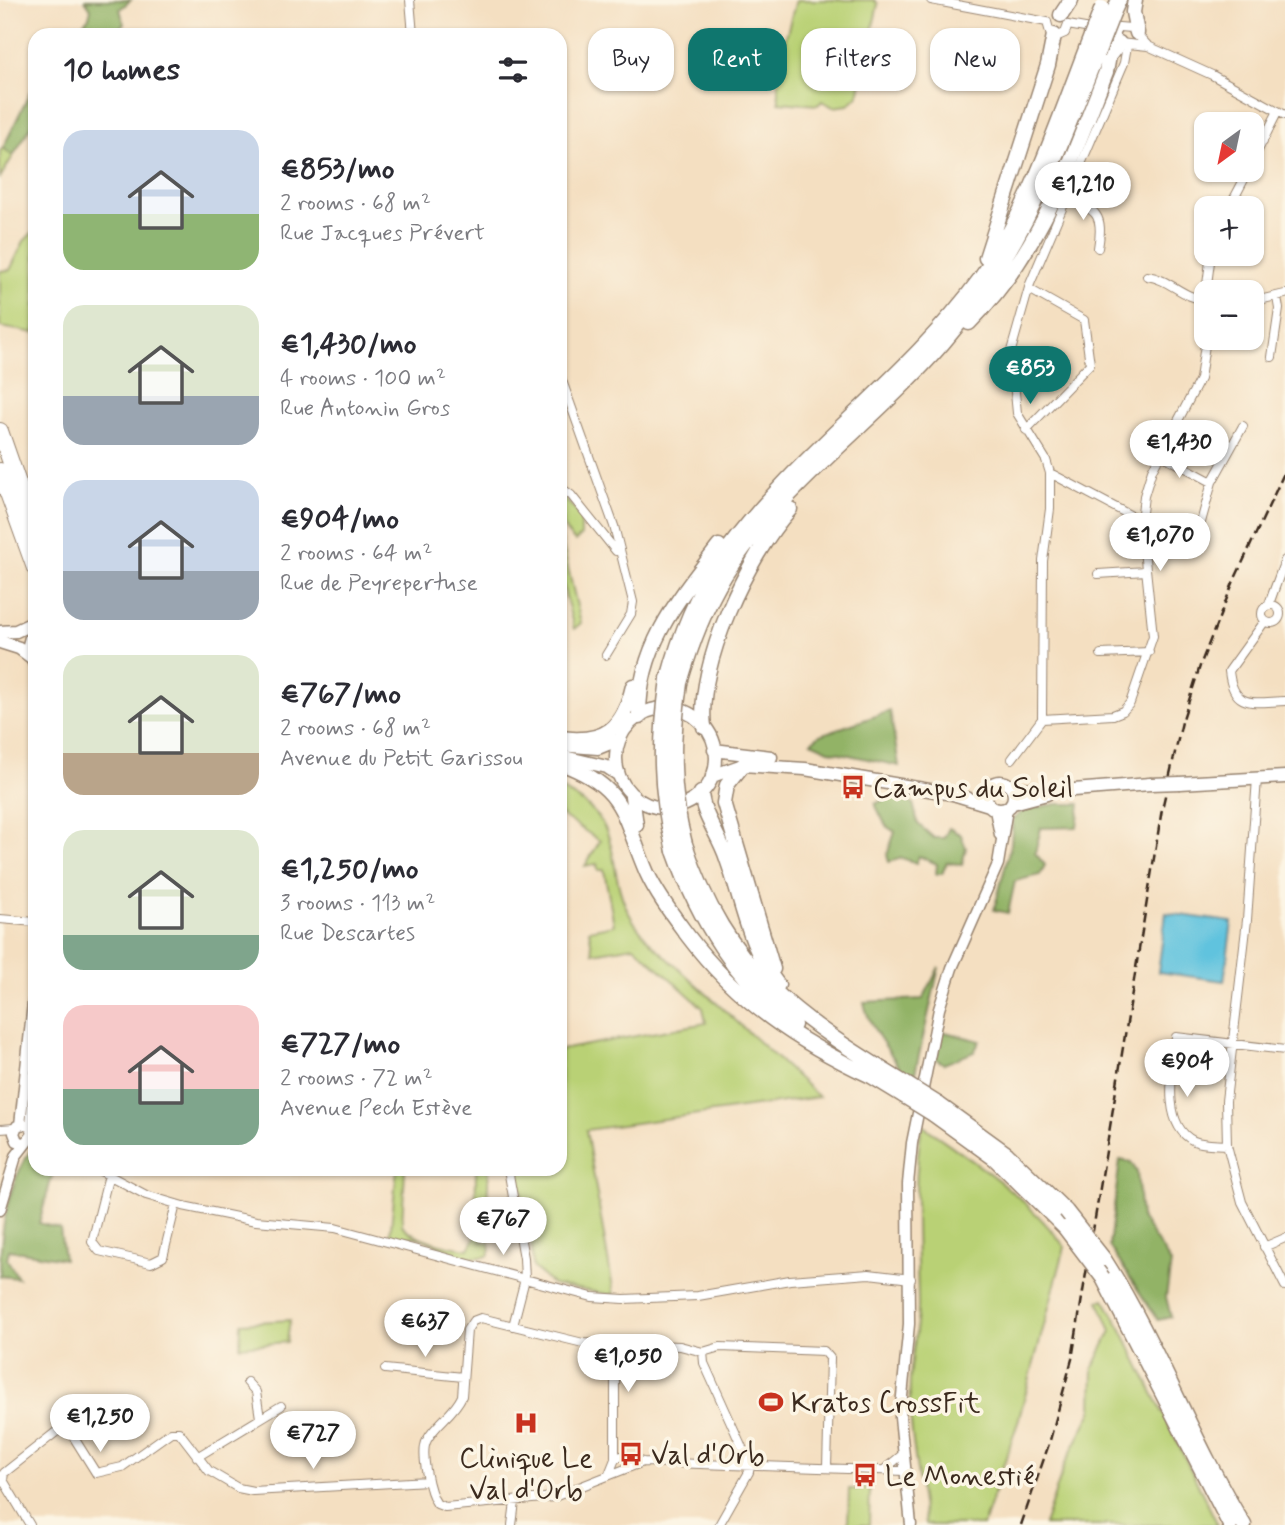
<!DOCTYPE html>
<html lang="en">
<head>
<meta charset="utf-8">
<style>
  :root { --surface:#fff; --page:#f2f2f3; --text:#2b2b33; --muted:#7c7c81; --accent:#0f766e }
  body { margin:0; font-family:Mynerve,sans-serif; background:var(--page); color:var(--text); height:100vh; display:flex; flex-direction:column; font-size:26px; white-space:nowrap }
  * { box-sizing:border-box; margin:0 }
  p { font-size:23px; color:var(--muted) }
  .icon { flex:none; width:38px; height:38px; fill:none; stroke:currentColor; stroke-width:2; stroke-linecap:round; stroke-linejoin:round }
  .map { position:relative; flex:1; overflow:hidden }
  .sheet { position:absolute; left:28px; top:28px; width:539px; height:1148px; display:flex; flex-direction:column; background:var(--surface); border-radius:21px; box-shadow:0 2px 5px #0004 }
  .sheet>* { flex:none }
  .top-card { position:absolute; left:588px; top:28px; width:592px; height:63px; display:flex; gap:14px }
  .needle { width:46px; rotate:213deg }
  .buttons { position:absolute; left:1194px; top:112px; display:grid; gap:14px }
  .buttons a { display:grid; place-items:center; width:70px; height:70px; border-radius:14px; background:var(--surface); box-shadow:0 2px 5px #0004; font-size:35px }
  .price { position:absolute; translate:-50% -60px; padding:0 16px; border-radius:24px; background:#fff; color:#222; font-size:23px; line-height:46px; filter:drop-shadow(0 2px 4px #0008) }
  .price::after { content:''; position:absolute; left:50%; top:42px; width:21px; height:16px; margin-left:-10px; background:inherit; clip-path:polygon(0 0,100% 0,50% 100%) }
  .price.selected { background:var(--accent); color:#fff }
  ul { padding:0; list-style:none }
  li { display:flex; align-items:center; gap:21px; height:175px; padding:0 35px }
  li span { display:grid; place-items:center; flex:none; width:196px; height:140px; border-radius:21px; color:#555 }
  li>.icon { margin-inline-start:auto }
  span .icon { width:84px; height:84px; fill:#fffc; stroke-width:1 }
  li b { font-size:30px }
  h2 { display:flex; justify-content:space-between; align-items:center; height:84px; padding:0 35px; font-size:30px }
  .chip { padding:0 24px; border-radius:21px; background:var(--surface); box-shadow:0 2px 5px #0004; font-size:24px; line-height:63px }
  .chip.selected { background:var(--accent); color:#fff }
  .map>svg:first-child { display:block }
  .green { fill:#b9d175; stroke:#7a7e4a; stroke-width:2 }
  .forest { fill:#92b366; stroke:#666e42; stroke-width:2 }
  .water { fill:#60c3de; stroke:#4e767e; stroke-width:2 }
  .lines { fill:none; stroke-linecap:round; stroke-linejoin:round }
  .minor-casing { stroke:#988470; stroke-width:10 }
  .tertiary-casing { stroke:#988470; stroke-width:13 }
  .secondary-casing { stroke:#988470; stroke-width:15 }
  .primary-casing { stroke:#988470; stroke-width:15 }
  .trunk-casing { stroke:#988470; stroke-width:17 }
  .motorway-casing { stroke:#988470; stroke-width:18 }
  .minor { stroke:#fff; stroke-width:8 }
  .tertiary { stroke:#fff; stroke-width:10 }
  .secondary { stroke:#fff; stroke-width:12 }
  .primary { stroke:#fff; stroke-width:12 }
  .trunk { stroke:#fff; stroke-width:14 }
  .motorway { stroke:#fff; stroke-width:16 }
  .rail { stroke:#3b2a1e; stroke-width:2.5; stroke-dasharray:10 5; stroke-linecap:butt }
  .primary-bridge-casing { stroke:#988470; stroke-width:15; stroke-linecap:butt }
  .trunk-bridge-casing { stroke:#988470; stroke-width:17; stroke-linecap:butt }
  .primary-bridge { stroke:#fff; stroke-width:12 }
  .trunk-bridge { stroke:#fff; stroke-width:14 }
  .labels { text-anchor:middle; stroke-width:7; stroke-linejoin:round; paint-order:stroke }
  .poi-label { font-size:28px; fill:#3b2a1e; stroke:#fcf5e5; text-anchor:start }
</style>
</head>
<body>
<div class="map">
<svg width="1285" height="1525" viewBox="0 0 1285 1525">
  <rect width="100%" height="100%" fill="#fcf5e5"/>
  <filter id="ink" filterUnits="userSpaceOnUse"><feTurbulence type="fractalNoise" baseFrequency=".0143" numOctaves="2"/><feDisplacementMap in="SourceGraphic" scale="14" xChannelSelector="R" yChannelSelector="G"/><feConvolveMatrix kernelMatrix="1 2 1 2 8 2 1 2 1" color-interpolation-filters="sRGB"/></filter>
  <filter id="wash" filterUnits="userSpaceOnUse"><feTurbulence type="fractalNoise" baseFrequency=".00686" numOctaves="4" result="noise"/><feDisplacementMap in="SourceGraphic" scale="28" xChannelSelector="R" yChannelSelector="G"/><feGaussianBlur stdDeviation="1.57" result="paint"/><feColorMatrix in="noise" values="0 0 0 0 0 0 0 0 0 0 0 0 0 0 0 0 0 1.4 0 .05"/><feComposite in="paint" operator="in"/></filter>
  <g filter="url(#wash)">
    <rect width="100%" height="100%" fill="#f4dfc1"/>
    <path class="green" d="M796 0H874L878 4 858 96 848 105 833 107 822 101 818 105 779 102 778 66Z
      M3 148 13 156 0 178V151Z
      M35 230V333L0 327V271L10 270 24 241Z
      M560 494 581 516V536L575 541C559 528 560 513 560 494Z
      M560 534 581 623 574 629 560 574Z
      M560 789C631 822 601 863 631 917 636 926 644 935 651 943L819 1097 586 1130 614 1295 553 1285 533 1267 531 1240 517 1169H560V1050L706 1023 703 1008 634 946 593 953 589 930 614 925 604 870H598L597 864 585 866 600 841 560 814Z
      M922 1125C974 1162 1026 1195 1065 1247L1018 1422 983 1525H925C919 1478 908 1429 910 1381 911 1354 919 1328 918 1301 917 1242 912 1184 922 1125Z
      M397 1169H405L402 1225C415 1240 450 1247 469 1249L475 1238 476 1169H489L485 1237 481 1242H489L491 1250 488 1256C465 1262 445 1248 423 1239 412 1235 401 1238 390 1236Z
      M1104 1299 1121 1328 1218 1525H1044L1065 1464 1092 1411 1093 1368 1111 1331 1099 1301Z
      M290 1320 287 1342 240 1346 241 1323Z
      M849 1489H870L869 1525H848Z"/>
    <path class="forest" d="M85 0H131L120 9 124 24 108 35H73L89 17 91 9Z
      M35 82V120L13 156 3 148Z
      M890 711 899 766 831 751 811 742 820 735Z
      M889 797 913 803 918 824 934 838H944L949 828 961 835 966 848 962 865 947 862 942 874H936L937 864 919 856 916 863 902 858 889 862 887 855 895 832 886 826 875 804Z
      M1057 804H1080L1077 827 1041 828 1035 853 1045 865 1040 875 1015 881 1008 913 994 910 1011 844 1013 819 1026 809Z
      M939 967 915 1073 902 1072C889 1048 869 1029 864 1002L923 999Z
      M941 1031 980 1041 974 1052 944 1064 935 1058Z
      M30 1151 35 1152V1169H54L39 1223 60 1229 64 1259 9 1250 7 1259 18 1278 0 1276C0 1234 7 1187 30 1151Z
      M1120 1160 1131 1162 1137 1172 1141 1218 1171 1263 1166 1297 1171 1317 1158 1320 1109 1246Z"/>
    <path class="water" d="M1166 913 1232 922 1224 981 1158 972Z"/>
  </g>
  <g filter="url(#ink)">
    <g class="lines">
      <g class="minor-casing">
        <path id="minor" d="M410 0 413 35
          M931 0 1047 22
          M1047 22 1050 33 1058 36 1065 33 1068 25
          M1068 25 1096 30
          M1114 34 1119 43 1148 46 1212 75 1285 115
          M1114 34 1119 27 1131 28 1148 46
          M1251 136 1263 142
          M1251 164 1278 111
          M1066 198C1097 210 1104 214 1098 248
          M1229 208 1249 170
          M1147 276C1170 279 1182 298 1206 300
          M1206 292 1211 254
          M1251 302 1285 294
          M1272 357 1279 309 1277 297
          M560 375 614 526 633 602 631 614 606 655
          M1026 430 1090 364 1084 320 1029 289
          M1160 454 1212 482
          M1050 473 1141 521
          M560 487 571 495 616 551
          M1187 545 1200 526 1212 482 1243 426
          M1098 574 1146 571
          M1269 604 1285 560
          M1262 614a9 9 0 1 1 18 0a9 9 0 1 1-18 0Z
          M1265 621 1229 671C1233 710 1254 702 1285 701
          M1101 654 1149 652
          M1042 719 1113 715 1123 711 1130 703 1153 636 1141 521 1144 496 1152 470 1200 379 1206 338
          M1012 759 1042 719 1043 561 1050 509V473L1046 460 1017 413 1011 351 1030 284 1124 63 1127 46
          M1257 778 1247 920 1226 1101 1227 1145 1242 1202 1285 1286
          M0 919 35 922
          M0 1129 15 1128
          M1227 1145C1216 1144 1204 1145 1194 1141 1160 1125 1173 1066 1176 1037L1285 1050
          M97 1169 146 1195 183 1206 256 1221 335 1228 592 1297 624 1299 698 1296 790 1280 869 1274 911 1279
          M508 1169 524 1258 525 1279 513 1326
          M109 1175 92 1242 99 1251 151 1263 163 1257 176 1204
          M1264 1247 1285 1238
          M703 1352 720 1347 824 1351 830 1358 827 1467
          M385 1369 463 1377
          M247 1382 256 1392 260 1418
          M197 1457 281 1406
          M615 1459V1344
          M643 1462 554 1497 445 1507 437 1504C429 1493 420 1452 427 1440 436 1423 454 1414 462 1396L467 1330 473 1321 481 1318 583 1343 680 1346 703 1352 704 1363 750 1465 749 1472 719 1525
          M886 1468 903 1454
          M609 1474 615 1459 621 1456 643 1462 905 1471
          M30 1525 3 1480 4 1473 56 1432 64 1430 71 1433 96 1473 122 1467 171 1432H179L209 1471 238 1488 253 1491 428 1481
          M512 1525 515 1502"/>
      </g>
      <g class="tertiary-casing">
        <path id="tertiary" d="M995 810 1000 835
          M20 1125 35 984
          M31 1127 35 1076
          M0 1210 16 1156 33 1134 31 1127 23 1124 17 1126 14 1133 17 1141 24 1143
          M911 1525 900 1417 909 1324 908 1184 912 1143 939 1009 952 968 998 864 1007 809"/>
      </g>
      <g class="secondary-casing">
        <path id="secondary" d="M0 632 16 631 35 622
          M0 642 19 648 31 657"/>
      </g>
      <g class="primary-casing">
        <path id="primary" d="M35 623 29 645 35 665
          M616 758a50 50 0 1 1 100 0a50 50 0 1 1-100 0Z
          M560 745 598 748 620 739
          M714 750 771 757
          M560 756 607 767 619 775
          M712 776 743 765 805 769 953 794 989 805
          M986 796a14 14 0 1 1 28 0a14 14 0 1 1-28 0Z
          M1180 783 1285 777
          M1012 788 1061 791 1150 784
          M1013 803 1047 794"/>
      </g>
      <g class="trunk-casing">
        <path id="trunk" d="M1135 0 1133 12 1137 33
          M1113 13 1119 0
          M1061 15 1071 0
          M986 258 1048 65 1054 35
          M969 323C1041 251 1069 165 1106 72L1109 56 1119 43
          M668 679C679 638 694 598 718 563 791 457 904 383 980 279 1029 211 1056 127 1086 49
          M680 683C691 645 704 609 725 575 782 485 874 423 943 343 1022 252 1053 163 1097 54
          M639 717C638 647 678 599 719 546
          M704 727C696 665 748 555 790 509
          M560 738C605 744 623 729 633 686
          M560 763C627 787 622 816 647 873 657 895 674 917 688 936 737 1001 798 1042 871 1076
          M743 765 727 785 724 803 773 969
          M701 793C703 817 720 836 727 859 743 903 748 947 778 985
          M632 796 636 825
          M685 844C726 971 798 1018 906 1084
          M674 851C699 921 735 979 794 1025
          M863 1071 904 1096
          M938 1104 1007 1154 1066 1211
          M933 1114 994 1158 1065 1228
          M1104 1259C1158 1343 1191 1440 1244 1525
          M1103 1278 1230 1525"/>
      </g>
      <g class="motorway-casing">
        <path id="motorway" d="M0 431 35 532
          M0 471 35 568"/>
      </g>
      <use href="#minor" class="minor"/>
      <use href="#tertiary" class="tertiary"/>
      <use href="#secondary" class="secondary"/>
      <use href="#primary" class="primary"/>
      <use href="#trunk" class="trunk"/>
      <use href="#motorway" class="motorway"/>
      <path class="rail" d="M1021 1525 1049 1444 1072 1359 1162 809 1182 722 1201 663 1233 583 1285 471"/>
      <g class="primary-bridge-casing">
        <path id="primary-bridge" d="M1150 784 1180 783"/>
      </g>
      <g class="trunk-bridge-casing">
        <path id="trunk-bridge" d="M1086 49 1102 8
          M1097 54 1113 13
          M668 679C659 742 659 789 674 851
          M680 683C672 738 670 790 685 844
          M906 1084 938 1104
          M904 1096 933 1114
          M1066 1211 1104 1259
          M1065 1228 1103 1278"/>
      </g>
      <use href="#primary-bridge" class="primary-bridge"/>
      <use href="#trunk-bridge" class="trunk-bridge"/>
    </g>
  </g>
  <defs>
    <g id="bus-bare" transform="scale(1.89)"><path d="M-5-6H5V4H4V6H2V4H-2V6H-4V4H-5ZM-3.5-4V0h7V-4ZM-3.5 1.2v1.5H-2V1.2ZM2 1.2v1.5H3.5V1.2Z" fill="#c8321e" stroke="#fcf5e5" stroke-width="2.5" paint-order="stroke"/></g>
    <g id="stadium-bare" transform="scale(1.89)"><path d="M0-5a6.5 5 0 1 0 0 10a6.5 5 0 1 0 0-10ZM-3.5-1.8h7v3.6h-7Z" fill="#c8321e" stroke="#fcf5e5" stroke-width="2.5" paint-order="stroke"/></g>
    <g id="hospital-bare" transform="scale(1.89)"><path d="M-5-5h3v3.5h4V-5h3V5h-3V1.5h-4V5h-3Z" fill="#c8321e" stroke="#fcf5e5" stroke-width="2.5" paint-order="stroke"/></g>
  </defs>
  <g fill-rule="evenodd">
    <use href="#bus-bare" x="853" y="787"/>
    <use href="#stadium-bare" x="771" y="1402"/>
    <use href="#hospital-bare" x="526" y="1423"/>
    <use href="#bus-bare" x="631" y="1454"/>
    <use href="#bus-bare" x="865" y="1475"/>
  </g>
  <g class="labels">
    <g class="poi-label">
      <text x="873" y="797">Campus du Soleil</text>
      <text x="791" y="1412">Kratos CrossFit</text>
      <text x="651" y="1464">Val d'Orb</text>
      <text x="526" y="1467" text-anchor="middle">Clinique Le<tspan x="526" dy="32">Val d'Orb</tspan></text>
      <text x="885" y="1485">Le Monestié</text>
    </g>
  </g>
</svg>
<div class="buttons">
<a><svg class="needle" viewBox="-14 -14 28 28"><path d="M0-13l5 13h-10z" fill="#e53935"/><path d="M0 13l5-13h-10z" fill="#7c7c81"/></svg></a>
<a>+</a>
<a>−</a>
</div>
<b class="price" style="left:1083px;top:222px">€1,210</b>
<b class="price selected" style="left:1030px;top:406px">€853</b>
<b class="price" style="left:1179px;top:480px">€1,430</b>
<b class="price" style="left:1160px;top:573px">€1,070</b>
<b class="price" style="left:1187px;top:1099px">€904</b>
<b class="price" style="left:503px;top:1257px">€767</b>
<b class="price" style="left:425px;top:1359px">€637</b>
<b class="price" style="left:628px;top:1394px">€1,050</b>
<b class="price" style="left:100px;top:1454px">€1,250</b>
<b class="price" style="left:313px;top:1471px">€727</b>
<div class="top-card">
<a class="chip">Buy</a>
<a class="chip selected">Rent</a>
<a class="chip">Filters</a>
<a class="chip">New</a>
</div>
<section class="sheet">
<h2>10 homes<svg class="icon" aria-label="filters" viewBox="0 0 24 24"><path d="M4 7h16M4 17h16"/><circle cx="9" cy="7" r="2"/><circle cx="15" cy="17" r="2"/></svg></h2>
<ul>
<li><span style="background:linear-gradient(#c9d6e8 60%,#8fb573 0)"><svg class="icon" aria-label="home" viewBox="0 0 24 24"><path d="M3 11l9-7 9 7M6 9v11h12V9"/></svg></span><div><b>€853/mo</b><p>2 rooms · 68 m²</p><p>Rue Jacques Prévert</p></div></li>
<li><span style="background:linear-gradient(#dfe7d0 65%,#9aa5b1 0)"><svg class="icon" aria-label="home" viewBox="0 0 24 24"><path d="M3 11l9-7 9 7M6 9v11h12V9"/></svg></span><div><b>€1,430/mo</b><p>4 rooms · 100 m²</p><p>Rue Antonin Gros</p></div></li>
<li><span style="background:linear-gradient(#c9d6e8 65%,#9aa5b1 0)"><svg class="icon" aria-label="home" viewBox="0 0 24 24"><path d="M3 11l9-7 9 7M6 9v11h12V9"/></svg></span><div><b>€904/mo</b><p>2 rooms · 64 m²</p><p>Rue de Peyrepertuse</p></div></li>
<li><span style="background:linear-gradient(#dfe7d0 70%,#b9a48a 0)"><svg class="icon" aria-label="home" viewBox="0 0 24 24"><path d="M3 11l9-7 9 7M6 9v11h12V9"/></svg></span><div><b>€767/mo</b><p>2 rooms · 68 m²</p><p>Avenue du Petit Garissou</p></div></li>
<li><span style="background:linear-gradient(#dfe7d0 75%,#7fa58c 0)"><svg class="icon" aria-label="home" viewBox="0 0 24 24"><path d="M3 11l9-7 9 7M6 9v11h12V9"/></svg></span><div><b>€1,250/mo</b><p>3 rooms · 113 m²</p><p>Rue Descartes</p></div></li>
<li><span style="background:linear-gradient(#f6c9c9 60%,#7fa58c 0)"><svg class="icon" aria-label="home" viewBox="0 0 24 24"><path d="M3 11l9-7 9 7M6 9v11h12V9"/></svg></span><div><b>€727/mo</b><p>2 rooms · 72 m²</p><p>Avenue Pech Estève</p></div></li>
</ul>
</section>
</div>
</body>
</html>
